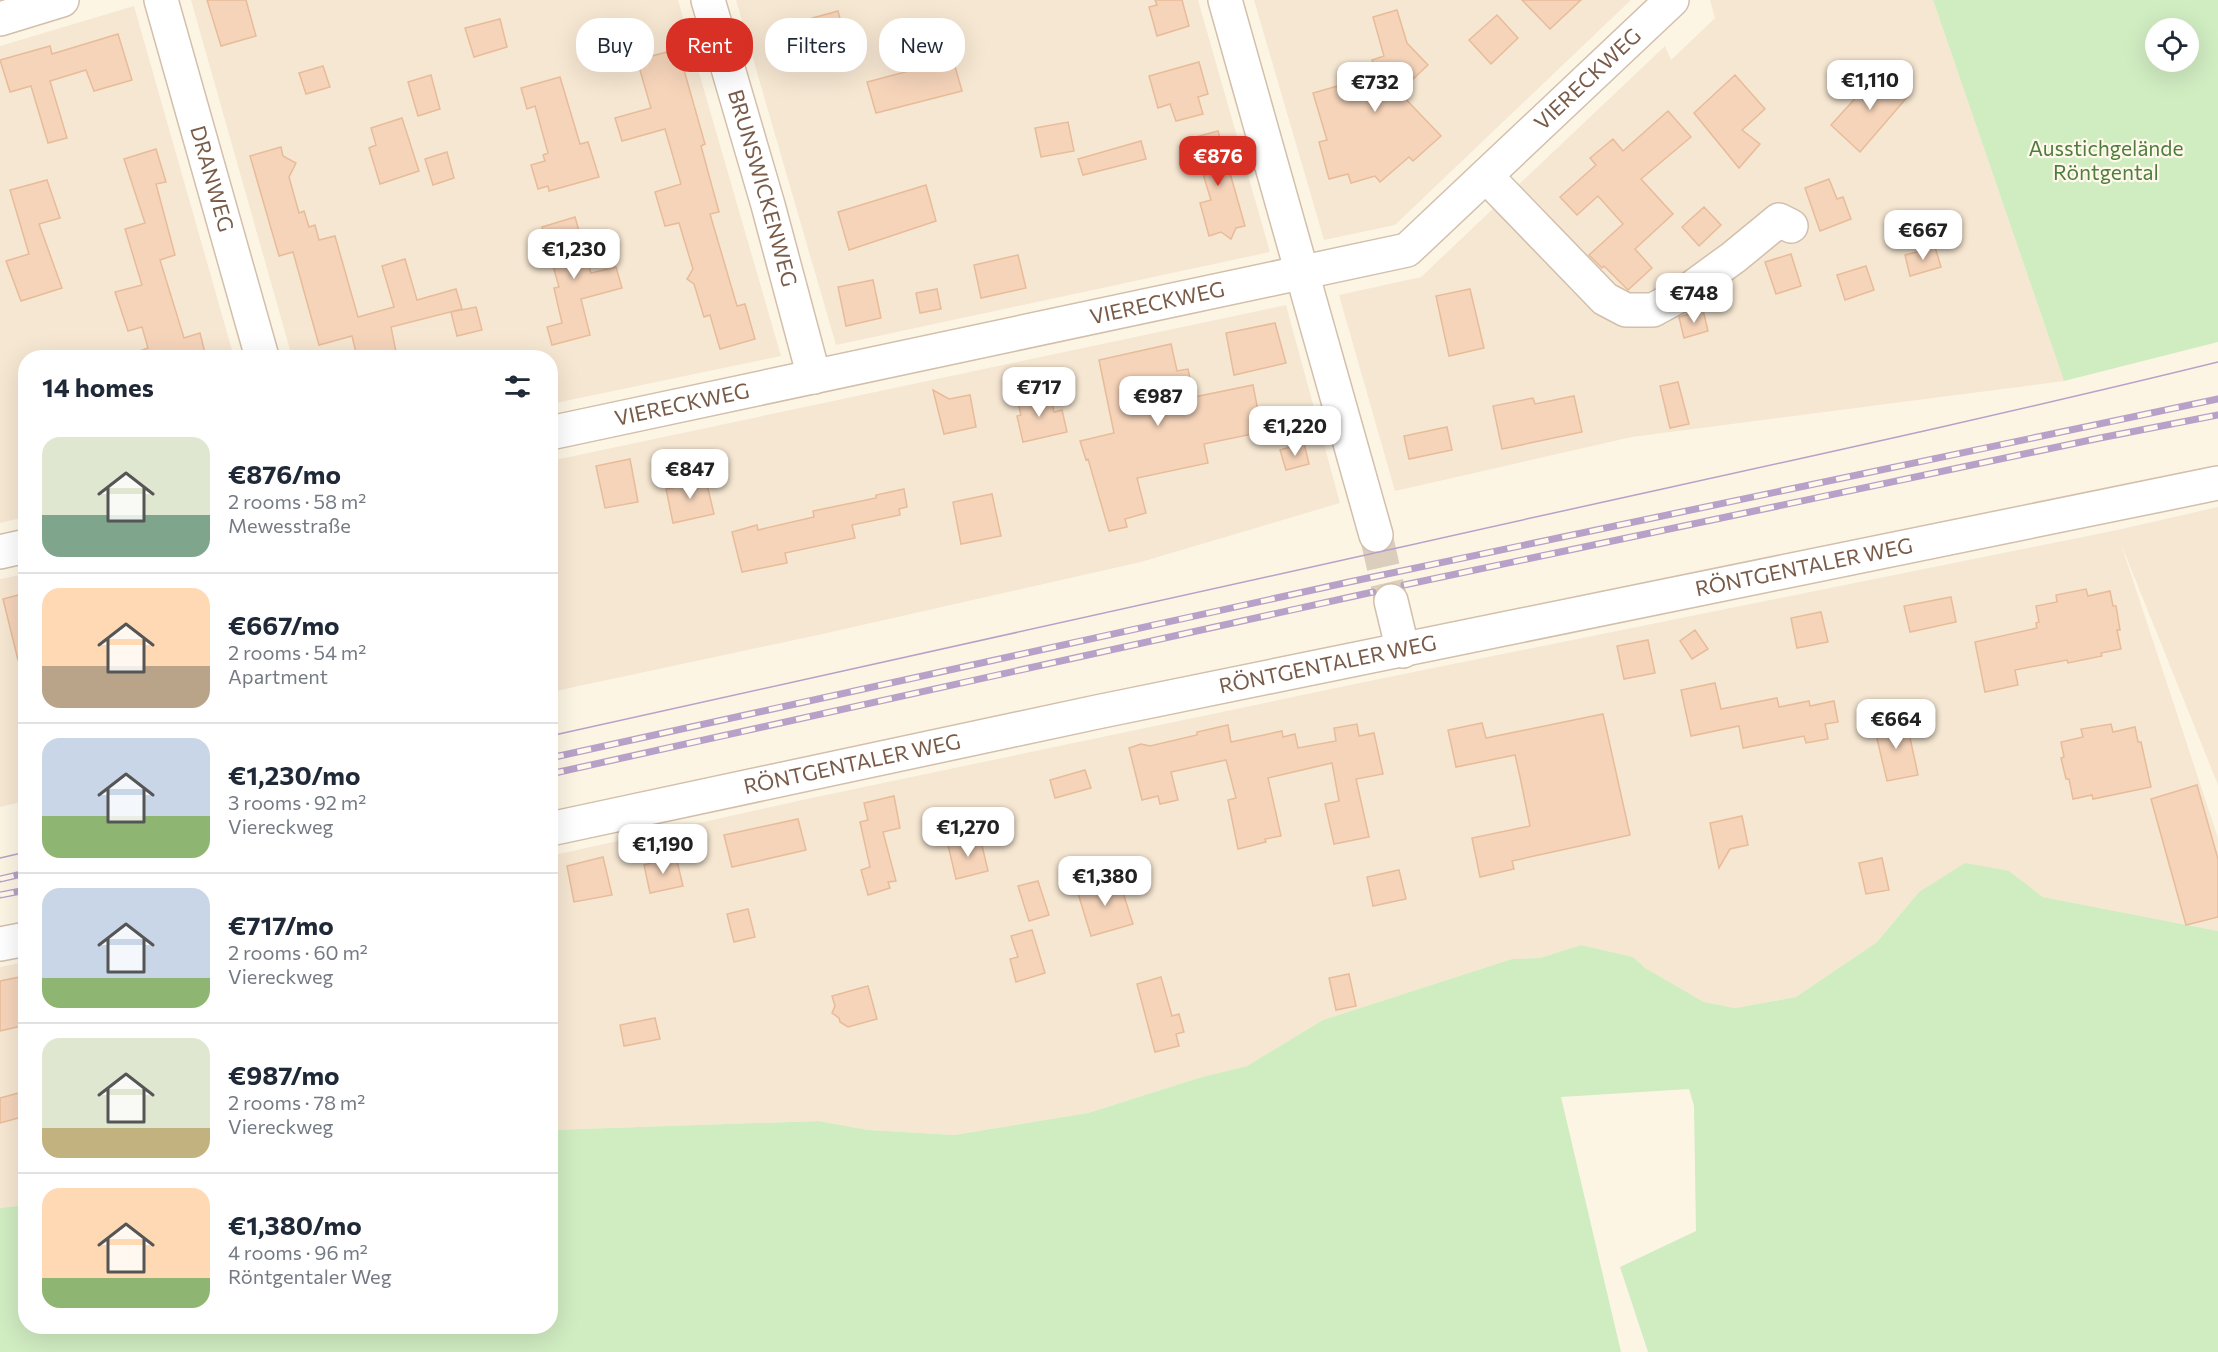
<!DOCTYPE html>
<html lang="en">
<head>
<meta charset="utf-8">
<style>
  :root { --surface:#fff; --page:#f2f2f3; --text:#1f2937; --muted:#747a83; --line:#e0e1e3; --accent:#d93025 }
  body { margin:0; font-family:Commissioner,sans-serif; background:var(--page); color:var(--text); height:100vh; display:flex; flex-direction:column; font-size:22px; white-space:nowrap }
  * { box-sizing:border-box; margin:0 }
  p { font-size:20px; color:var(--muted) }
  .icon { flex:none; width:33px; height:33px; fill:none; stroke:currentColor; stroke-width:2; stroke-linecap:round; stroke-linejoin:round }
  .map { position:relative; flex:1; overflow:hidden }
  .drawer { position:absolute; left:18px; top:350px; width:540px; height:984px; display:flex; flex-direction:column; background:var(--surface); border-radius:24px; box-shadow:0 6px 24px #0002 }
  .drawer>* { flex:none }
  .top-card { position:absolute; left:576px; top:18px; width:570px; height:54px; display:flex; gap:12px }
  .tools { position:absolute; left:2145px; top:18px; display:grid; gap:12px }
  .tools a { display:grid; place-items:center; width:54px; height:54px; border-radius:50%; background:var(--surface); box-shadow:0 6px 24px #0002; font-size:30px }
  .price { position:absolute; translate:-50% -51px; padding:0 14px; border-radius:12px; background:#fff; color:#222; font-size:20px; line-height:39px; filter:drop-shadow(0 2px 3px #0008) }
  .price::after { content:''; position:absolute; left:50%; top:36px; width:18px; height:14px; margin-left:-9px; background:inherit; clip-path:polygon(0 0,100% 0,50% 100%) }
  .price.active { background:var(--accent); color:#fff }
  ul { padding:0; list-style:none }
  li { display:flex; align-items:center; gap:18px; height:150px; padding:0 24px }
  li+li { border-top:2px solid var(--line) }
  li span { display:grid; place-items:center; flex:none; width:168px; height:120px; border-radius:18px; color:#555 }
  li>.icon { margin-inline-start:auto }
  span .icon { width:72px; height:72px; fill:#fffc; stroke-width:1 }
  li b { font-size:26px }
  h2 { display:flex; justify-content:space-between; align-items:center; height:72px; padding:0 24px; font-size:26px }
  .pill { padding:0 21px; border-radius:24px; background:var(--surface); box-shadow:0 6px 24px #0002; font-size:21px; line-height:54px }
  .pill.active { background:var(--accent); color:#fff }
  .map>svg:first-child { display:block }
  .residential { fill:#f6e7d2 }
  .green { fill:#d0ecc1; fill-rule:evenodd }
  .building { fill:#f5d4ba; stroke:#e8bb99; stroke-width:1.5 }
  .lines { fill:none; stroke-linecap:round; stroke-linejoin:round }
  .minor-tunnel { stroke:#dccebd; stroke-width:33; stroke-dasharray:33 16; stroke-linecap:butt }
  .minor-casing { stroke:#d2bfac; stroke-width:36 }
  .minor { stroke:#fff; stroke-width:33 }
  .tram { stroke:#b8a1c8; stroke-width:1.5 }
  .rail-casing { stroke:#b8a1c8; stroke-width:7 }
  .rail { stroke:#fff8eb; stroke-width:4.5; stroke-dasharray:14; stroke-linecap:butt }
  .labels { text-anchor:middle; stroke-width:4.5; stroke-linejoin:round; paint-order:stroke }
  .street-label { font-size:21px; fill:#785b48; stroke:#fff8eb }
  .park-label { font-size:21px; fill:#4e7e3f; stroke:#fff8eb }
</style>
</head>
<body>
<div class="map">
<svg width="2218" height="1352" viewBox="0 0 2218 1352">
  <rect width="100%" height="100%" fill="#fdf5e4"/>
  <path class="residential" d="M191 0H678L781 356 551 404 550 357H292Z
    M736 0H1198L1270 252 836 345Z
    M1254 0H1631L1395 225 1324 240Z
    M1710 0H1933L2064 381 1632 437 1395 491 1339 295 1421 277 1665 46 1671 60 1715 18Z
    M134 6 234 357H26L25 517 0 523V46Z
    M1286 305 1340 503 1141 562 818 635 551 692 550 461Z
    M2218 507V785L2121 544 2218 838V931L2043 897 2009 871 1919 892 1877 942 1796 997 1735 1008 1704 1002 1645 968 1633 957 1581 945 1540 958 1512 959 1323 1020 1247 1066 1202 1077 1088 1113 954 1135 868 1130 819 1121 551 1130 550 856 802 800 1374 680 2117 530Z
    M25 574V801L0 807V579Z
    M25 962V1205L0 1208V967Z"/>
  <path class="green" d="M1933 0H2218V342L2064 381ZM2156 28H2188V62H2156Z
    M1965 863 2009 871 2043 897 2218 931V1352H1648L1620 1267 1696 1231 1694 1106 1689 1089 1561 1097 1621 1352H0V1208L25 1205 26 1326H550L551 1130 819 1121 868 1130 954 1135 1088 1113 1202 1077 1247 1066 1323 1020 1512 959 1540 958 1581 945 1633 957 1645 968 1704 1002 1735 1008 1796 997 1877 942 1919 892Z"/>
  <path class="building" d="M207 0H246L256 36 221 46Z
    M1155 0H1182L1189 26 1157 36 1149 7 1157 5Z
    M1522 0H1581L1550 29Z
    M1397 10 1407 43 1428 65 1399 92 1441 136 1413 161 1409 157 1380 182 1375 176 1351 183 1348 174 1329 179 1319 142 1327 140 1313 93 1376 75 1372 60 1384 56 1373 17Z
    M838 11 846 42 824 48 828 61 810 66 798 22Z
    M1497 15 1518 38 1491 64 1469 40Z
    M500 19 507 47 474 57 465 28Z
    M118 34 132 80 94 91 86 70 50 81 67 138 48 143 31 86 10 92 0 60 50 46 52 54Z
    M948 42 962 91 876 113 867 82 932 65 927 48Z
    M678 49 705 144 701 146 719 212 710 214 737 306 745 304 755 339 720 349 710 315 704 317 694 284 687 279 693 269 679 223 665 226 655 192 681 184 665 129 622 141 615 118 651 108 637 60Z
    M1199 62 1208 94 1198 97 1203 114 1176 121 1170 104 1158 108 1149 76Z
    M323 66 330 87 306 94 299 73Z
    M1881 70 1909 95 1860 152 1831 125Z
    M431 75 440 109 418 116 408 82Z
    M1735 75 1765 109 1742 130 1760 144 1739 168 1694 113Z
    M560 77 580 144 588 142 599 177 549 191 548 186 538 189 531 165 545 161 543 155 548 153 535 106 527 109 521 88Z
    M1668 111 1691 137 1641 179 1673 214 1635 249 1652 268 1628 290 1604 266 1602 268 1589 255 1623 224 1598 196 1577 215 1560 197 1596 165 1590 158 1613 139 1623 151Z
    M402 118 419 171 380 184 369 148 376 145 371 128Z
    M1068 122 1074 151 1041 157 1035 128Z
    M1218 131 1245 226 1236 228 1231 239 1221 232 1209 236 1200 203 1211 200 1192 138Z
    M1141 141 1146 159 1083 175 1078 159Z
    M281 147 283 156 296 163 289 177 299 213 304 211 309 227 315 225 319 240 335 236 358 317 394 307 382 266 405 259 417 300 456 289 462 309 391 327 396 352 372 357H357L352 336 319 345 293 252 279 256 250 156Z
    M156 149 166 182 156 184 175 255 160 260 184 338 200 333 206 357H138L137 352 148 348 142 327 128 331 115 292 142 285 125 229 145 223 124 159Z
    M447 152 454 178 433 185 425 159Z
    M1829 179 1837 199 1843 197 1851 219 1820 231 1805 188Z
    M47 180 60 218 39 224 62 288 21 301 6 261 29 254 10 190Z
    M926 185 936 221 849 250 838 212Z
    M1704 207 1721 225 1699 246 1682 227Z
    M575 217 591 273 616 267 622 288 581 299 590 335 552 345 547 327 562 323 554 288 559 287 542 227Z
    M1935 247 1941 267 1910 276 1905 255Z
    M1791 254 1801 286 1776 294 1765 262Z
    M1018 255 1026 288 981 298 974 265Z
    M1866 266 1874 290 1845 300 1837 275Z
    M873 280 881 318 846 326 838 287Z
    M937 289 941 309 920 313 916 293Z
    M1470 289 1484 348 1449 356 1436 296Z
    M476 307 482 330 457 336 451 312Z
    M1703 310 1708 331 1684 338 1679 317Z
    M1275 323 1286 363 1234 375 1226 333Z
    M1171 344 1177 371 1188 369 1194 397 1253 385 1262 432 1204 444 1208 463 1137 478 1146 513 1125 519 1127 527 1109 531 1088 459 1086 460 1080 441 1114 433 1099 360Z
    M1678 382 1689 424 1670 428 1660 386Z
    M933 390 949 399 970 395 976 427 944 434Z
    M1025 390 1035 397 1050 394 1054 412 1062 410 1067 432 1023 442 1017 416 1021 415 1019 407Z
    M1574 396 1582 432 1502 449 1493 406 1533 398 1535 404Z
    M1447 427 1452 450 1409 459 1404 436Z
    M1304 443 1309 464 1286 470 1280 450Z
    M630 459 638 502 605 508 596 466Z
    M705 476 714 514 673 523 666 489 683 486 681 481Z
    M904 489 907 507 899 509 900 515 852 525 855 538 785 553 787 563 742 572 732 532 757 525 758 530 814 517 813 511 876 498V495Z
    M992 494 1001 536 961 544 953 502Z
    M2086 589 2088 596 2110 591 2113 606H2116L2120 630H2117L2121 649 2101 653 2102 656 2068 663 2067 660 2015 670 2018 685 1985 692 1975 642 2037 628 2036 623 2039 622 2036 606 2057 602 2056 595Z
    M26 593V660H18L3 599Z
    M1951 597 1956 622 1910 632 1904 606Z
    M1821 612 1828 642 1797 648 1791 618Z
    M1695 630 1708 649 1692 659 1680 641Z
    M1648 640 1655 673 1624 679 1617 646Z
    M1715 683 1721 709 1777 698 1779 707 1809 701 1810 706 1834 701 1838 722 1825 724 1828 739 1806 743 1804 736 1743 748 1739 726 1691 736 1681 690Z
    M1603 714 1630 835 1512 861 1514 869 1480 877 1472 838 1530 826 1520 777 1515 755 1456 767 1448 730 1482 723 1486 738Z
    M1906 719 1918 775 1887 781 1874 726Z
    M1357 724 1359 736 1374 733 1383 774 1356 779 1369 837 1334 844 1325 804 1339 801 1332 763 1268 778 1281 836 1265 839 1266 842 1238 849 1228 800 1236 798 1226 760 1171 772 1178 800 1160 804 1158 796 1142 800 1129 748 1141 744 1150 746 1197 735V732L1228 725 1231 742 1282 731 1283 737 1295 734 1298 748 1336 741 1334 728Z
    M2111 724 2113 732 2135 727 2138 742H2141L2151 787 2093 799 2092 795 2073 799 2069 779H2066L2061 758 2064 757 2061 742 2083 737 2081 729Z
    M1085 770 1091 788 1055 798 1050 780Z
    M2197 785 2218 859V917L2186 925 2151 799Z
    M894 796 900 828 883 832 896 881 888 882 890 888 868 895 861 870 870 867 860 822 868 820 864 803Z
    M1742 816 1748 845 1730 849 1719 868 1710 823Z
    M798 819 806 850 732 867 724 835Z
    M980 837 988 871 956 879 948 845Z
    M658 855 665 860 676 857 683 886 650 893 644 865 654 862Z
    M603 857 612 895 574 902 567 866Z
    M1882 858 1889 890 1866 894 1859 863Z
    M1399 870 1406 899 1373 906 1367 877Z
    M1118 877 1133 924 1091 936 1077 890Z
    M1038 881 1049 915 1029 921 1018 886Z
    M748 909 755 937 734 942 727 914Z
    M1032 930 1045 973 1016 982 1010 959 1018 957 1011 936Z
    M1349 974 1356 1006 1336 1010 1329 978Z
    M20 977 26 1006V1025L0 1031V981Z
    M1161 977 1172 1016 1179 1014 1184 1032 1176 1034 1179 1046 1155 1052 1137 984Z
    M868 986 877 1019 848 1027 840 1022 839 1018 832 1013 835 1006 832 996Z
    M655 1018 660 1039 624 1046 620 1025Z
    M26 1091V1116L0 1123V1098Z"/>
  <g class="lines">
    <path class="minor-tunnel" d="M1376 535 1391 601"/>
    <g class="minor-casing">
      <g id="minor">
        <path id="s1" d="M161 0 262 357"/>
        <path id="s2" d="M708 0 768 205 814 377"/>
        <path d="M1225 0 1376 535"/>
        <path d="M0 19 62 0"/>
        <path d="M1486 176 1605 299 1626 310H1653L1686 292 1734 257 1779 220 1791 226"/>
        <path id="s3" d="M550 433 1407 250 1672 0"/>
        <path d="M0 552 26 546"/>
        <path d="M1391 601 1403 651"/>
        <path id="s4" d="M550 829 1097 712 2218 483"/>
        <path d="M0 944 26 939"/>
      </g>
    </g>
    <use href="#minor" class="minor"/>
    <path class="tram" d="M550 736C833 675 1115 611 1397 548 1671 486 1945 429 2218 362
      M0 858 26 852"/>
    <g class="rail-casing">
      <path id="rail" d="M1404 585 2100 438 2218 415
        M550 758 1349 582 2218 399
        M550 774 1373 592
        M0 879 26 873
        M0 895 26 890"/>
    </g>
    <use href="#rail" class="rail"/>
  </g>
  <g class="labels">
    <g class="street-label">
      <text dy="7" stroke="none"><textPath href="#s3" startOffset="1125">VIERECKWEG</textPath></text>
      <text dy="7" stroke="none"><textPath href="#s1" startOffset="186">DRANWEG</textPath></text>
      <text dy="7" stroke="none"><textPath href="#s2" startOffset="196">BRUNSWICKENWEG</textPath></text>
      <text dy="7" stroke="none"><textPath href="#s3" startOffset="621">VIERECKWEG</textPath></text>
      <text dy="7" stroke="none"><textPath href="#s3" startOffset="135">VIERECKWEG</textPath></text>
      <text dy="7" stroke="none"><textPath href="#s4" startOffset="1281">RÖNTGENTALER WEG</textPath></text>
      <text dy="7" stroke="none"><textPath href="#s4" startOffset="795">RÖNTGENTALER WEG</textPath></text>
      <text dy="7" stroke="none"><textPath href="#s4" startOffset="309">RÖNTGENTALER WEG</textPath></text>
    </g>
    <g class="park-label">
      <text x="2106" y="156">Ausstichgelände<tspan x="2106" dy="24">Röntgental</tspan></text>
    </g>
  </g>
</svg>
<div class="tools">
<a><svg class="icon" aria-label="locate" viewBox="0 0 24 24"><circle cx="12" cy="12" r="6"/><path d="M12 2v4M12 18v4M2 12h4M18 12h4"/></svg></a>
</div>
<b class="price" style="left:1870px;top:111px">€1,110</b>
<b class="price" style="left:1375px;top:113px">€732</b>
<b class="price active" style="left:1218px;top:187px">€876</b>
<b class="price" style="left:1923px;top:261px">€667</b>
<b class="price" style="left:574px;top:280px">€1,230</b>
<b class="price" style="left:1694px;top:324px">€748</b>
<b class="price" style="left:1039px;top:418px">€717</b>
<b class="price" style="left:1158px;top:427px">€987</b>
<b class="price" style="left:1295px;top:457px">€1,220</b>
<b class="price" style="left:690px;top:500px">€847</b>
<b class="price" style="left:1896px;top:750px">€664</b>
<b class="price" style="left:968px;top:858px">€1,270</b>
<b class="price" style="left:663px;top:875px">€1,190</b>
<b class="price" style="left:1105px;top:907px">€1,380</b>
<div class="top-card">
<a class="pill">Buy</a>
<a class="pill active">Rent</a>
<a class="pill">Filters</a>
<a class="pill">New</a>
</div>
<section class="drawer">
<h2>14 homes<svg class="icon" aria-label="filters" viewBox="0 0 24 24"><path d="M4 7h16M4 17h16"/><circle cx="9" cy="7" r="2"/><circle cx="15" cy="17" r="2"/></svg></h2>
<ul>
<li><span style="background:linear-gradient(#dfe7d0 65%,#7fa58c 0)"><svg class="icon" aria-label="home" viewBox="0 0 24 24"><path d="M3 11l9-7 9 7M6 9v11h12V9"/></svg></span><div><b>€876/mo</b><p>2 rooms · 58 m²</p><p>Mewesstraße</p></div></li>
<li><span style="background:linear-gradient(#ffd9b3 65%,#b9a48a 0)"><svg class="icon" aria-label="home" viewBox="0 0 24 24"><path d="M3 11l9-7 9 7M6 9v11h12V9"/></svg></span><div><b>€667/mo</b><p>2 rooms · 54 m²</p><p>Apartment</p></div></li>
<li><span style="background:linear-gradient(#c9d6e8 65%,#8fb573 0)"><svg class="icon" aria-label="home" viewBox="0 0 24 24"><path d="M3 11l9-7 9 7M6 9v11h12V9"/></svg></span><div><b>€1,230/mo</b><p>3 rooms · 92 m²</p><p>Viereckweg</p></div></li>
<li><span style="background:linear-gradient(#c9d6e8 75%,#8fb573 0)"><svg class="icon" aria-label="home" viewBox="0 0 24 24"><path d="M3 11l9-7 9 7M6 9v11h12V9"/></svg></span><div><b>€717/mo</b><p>2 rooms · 60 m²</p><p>Viereckweg</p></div></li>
<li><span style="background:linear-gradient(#dfe7d0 75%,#c2b280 0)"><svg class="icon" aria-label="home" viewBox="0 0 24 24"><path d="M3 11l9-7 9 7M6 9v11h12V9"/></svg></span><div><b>€987/mo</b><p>2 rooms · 78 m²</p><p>Viereckweg</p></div></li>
<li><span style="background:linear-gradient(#ffd9b3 75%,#8fb573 0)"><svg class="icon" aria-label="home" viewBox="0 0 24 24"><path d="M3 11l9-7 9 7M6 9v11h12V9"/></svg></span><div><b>€1,380/mo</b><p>4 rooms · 96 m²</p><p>Röntgentaler Weg</p></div></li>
</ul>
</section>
</div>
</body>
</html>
